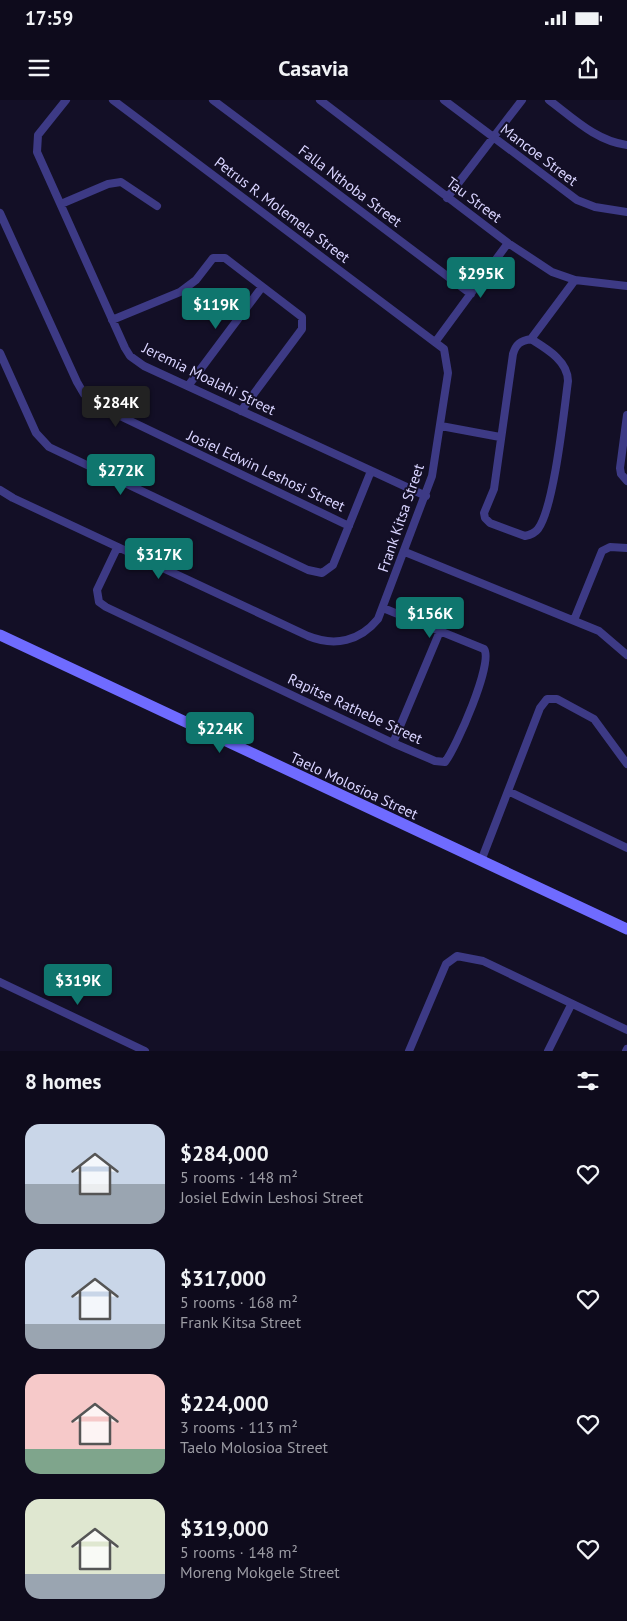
<!DOCTYPE html>
<html lang="en">
<head>
<meta charset="utf-8">
<style>
  :root { --surface:#0e0b1c; --page:#171425; --text:#f1f3f6; --muted:#9b9ba3; --accent:#0f766e }
  body { margin:0; font-family:"PT Sans",sans-serif; background:var(--page); color:var(--text); height:100vh; display:flex; flex-direction:column; font-size:19px; white-space:nowrap }
  * { box-sizing:border-box; margin:0 }
  p { font-size:16px; color:var(--muted) }
  .icon { flex:none; width:28px; height:28px; fill:none; stroke:currentColor; stroke-width:2; stroke-linecap:round; stroke-linejoin:round }
  .map { position:relative; height:951px; overflow:hidden }
  .side { display:flex; flex-direction:column; background:var(--surface); flex:1 }
  .side>* { flex:none }
  .price { position:absolute; translate:-50% -42px; padding:0 11px; border-radius:5px; background:var(--accent); color:#fff; font-size:16px; line-height:32px; filter:drop-shadow(0 1px 2px #0008) }
  .price::after { content:''; position:absolute; left:50%; top:30px; width:15px; height:11px; margin-left:-8px; background:inherit; clip-path:polygon(0 0,100% 0,50% 100%) }
  .price.on { background:#222; color:#fff }
  ul { padding:0; list-style:none }
  li { display:flex; align-items:center; gap:15px; height:125px; padding:0 25px }
  li span { display:grid; place-items:center; flex:none; width:140px; height:100px; border-radius:15px; color:#555 }
  li>.icon { margin-inline-start:auto }
  span .icon { width:60px; height:60px; fill:#fffc; stroke-width:1 }
  li b { font-size:21px }
  h2 { display:flex; justify-content:space-between; align-items:center; height:60px; padding:0 25px; font-size:21px }
  .status { display:flex; justify-content:space-between; align-items:center; height:35px; padding:0 25px; background:var(--surface); direction:ltr }
  .status svg { height:14px; fill:currentColor }
  header { display:flex; justify-content:space-between; align-items:center; height:65px; padding:0 25px; background:var(--surface); font-size:22px; font-weight:800 }
  .map>svg:first-child { display:block }
  .lines { fill:none; stroke-linecap:round; stroke-linejoin:round }
  .street { stroke:#3d3a85; stroke-width:8 }
  .secondary { stroke:#6f6bff; stroke-width:11 }
  .labels { text-anchor:middle; stroke-width:4; stroke-linejoin:round; paint-order:stroke }
  .street-label { font-size:15px; fill:#d9d4ff; stroke:#130f26 }
</style>
</head>
<body>
<div class="status"><b>17:59</b><svg viewBox="0 0 49 12"><path d="M0 12V9h3v3zM5 12V6h3v6zM10 12V3h3v9zM15 12V0h3v12zM26 1h20v11H26zM47 4h2v5h-2z"/></svg></div>
<header><svg class="icon" aria-label="menu" viewBox="0 0 24 24"><path d="M4 6h16M4 12h16M4 18h16"/></svg>Casavia<svg class="icon" aria-label="share" viewBox="0 0 24 24"><path d="M12 15V3M7 8l5-5 5 5M5 13v7h14v-7"/></svg></header>
<div class="map">
<svg width="627" height="951" viewBox="0 0 627 951">
  <rect width="100%" height="100%" fill="#130f26"/>
  <g class="lines">
    <path class="street" d="M66 0 38 35 37 52 125 248 130 256 144 266 426 396
      M213 0 471 194
      M320 0 508 143 552 172 575 180 627 186
      M444 0 577 100 595 107 627 112
      M549 0C573 18 596 41 627 45
      M447 98 522 0
      M61 104 108 84 121 82 157 106
      M0 113 77 282 84 294 93 303 349 426
      M112 220 180 192 196 180 213 158H225L302 217V229L241 311
      M531 239C547 249 568 261 568 281 564 311 554 408 538 429 535 433 530 435 525 436L490 423 485 418 484 413 494 389 513 254C516 244 520 241 531 239Z
      M531 239 575 180
      M436 241 508 143
      M0 253 36 333 49 347 308 470 322 473 333 465 371 371
      M188 286 262 187
      M627 315 620 368 621 374 627 381
      M441 326 500 337
      M0 390 13 398 308 536C335 547 360 541 378 519L432 376 448 273 444 249 113 0
      M117 448 97 490 99 502 106 507 393 643 435 661 445 662C456 648 494 562 484 549L383 508
      M405 452 599 531 627 555
      M574 520 602 451 610 447 627 448
      M393 643 440 531
      M508 691 627 748
      M481 761 540 608 547 599H557L594 619 627 664
      M0 882 145 951
      M409 951 446 864 457 856 483 861 627 930
      M548 951 571 905
      M626 951 627 949"/>
    <path class="secondary" d="M0 535 627 829"/>
  </g>
  <g class="labels">
    <g class="street-label">
      <text transform="translate(539 55) rotate(37)" y="5">Mancoe Street</text>
      <text transform="translate(350 86) rotate(37)" y="5">Falla Nthoba Street</text>
      <text transform="translate(474 100) rotate(37)" y="5">Tau Street</text>
      <text transform="translate(282 110) rotate(37)" y="5">Petrus R. Molemela Street</text>
      <text transform="translate(209 279) rotate(26)" y="5">Jeremia Moalahi Street</text>
      <text transform="translate(266 371) rotate(25)" y="5">Josiel Edwin Leshosi Street</text>
      <text transform="translate(401 418) rotate(-71)" y="5">Frank Kitsa Street</text>
      <text transform="translate(355 609) rotate(25)" y="5">Rapitse Rathebe Street</text>
      <text transform="translate(354 686) rotate(25)" y="5">Taelo Molosioa Street</text>
    </g>
  </g>
</svg>
<b class="price" style="left:481px;top:199px">$295K</b>
<b class="price" style="left:216px;top:230px">$119K</b>
<b class="price on" style="left:116px;top:328px">$284K</b>
<b class="price" style="left:121px;top:396px">$272K</b>
<b class="price" style="left:159px;top:480px">$317K</b>
<b class="price" style="left:430px;top:539px">$156K</b>
<b class="price" style="left:220px;top:654px">$224K</b>
<b class="price" style="left:78px;top:906px">$319K</b>
</div>
<section class="side">
<h2>8 homes<svg class="icon" aria-label="filters" viewBox="0 0 24 24"><path d="M4 7h16M4 17h16"/><circle cx="9" cy="7" r="2"/><circle cx="15" cy="17" r="2"/></svg></h2>
<ul>
<li><span style="background:linear-gradient(#c9d6e8 60%,#9aa5b1 0)"><svg class="icon" aria-label="home" viewBox="0 0 24 24"><path d="M3 11l9-7 9 7M6 9v11h12V9"/></svg></span><div><b>$284,000</b><p>5 rooms · 148 m²</p><p>Josiel Edwin Leshosi Street</p></div><svg class="icon" aria-label="heart" viewBox="0 0 24 24"><path d="M12 20l-8-8c-3-5 5-10 8-4 3-6 11-1 8 4z"/></svg></li>
<li><span style="background:linear-gradient(#c9d6e8 75%,#9aa5b1 0)"><svg class="icon" aria-label="home" viewBox="0 0 24 24"><path d="M3 11l9-7 9 7M6 9v11h12V9"/></svg></span><div><b>$317,000</b><p>5 rooms · 168 m²</p><p>Frank Kitsa Street</p></div><svg class="icon" aria-label="heart" viewBox="0 0 24 24"><path d="M12 20l-8-8c-3-5 5-10 8-4 3-6 11-1 8 4z"/></svg></li>
<li><span style="background:linear-gradient(#f6c9c9 75%,#7fa58c 0)"><svg class="icon" aria-label="home" viewBox="0 0 24 24"><path d="M3 11l9-7 9 7M6 9v11h12V9"/></svg></span><div><b>$224,000</b><p>3 rooms · 113 m²</p><p>Taelo Molosioa Street</p></div><svg class="icon" aria-label="heart" viewBox="0 0 24 24"><path d="M12 20l-8-8c-3-5 5-10 8-4 3-6 11-1 8 4z"/></svg></li>
<li><span style="background:linear-gradient(#dfe7d0 75%,#9aa5b1 0)"><svg class="icon" aria-label="home" viewBox="0 0 24 24"><path d="M3 11l9-7 9 7M6 9v11h12V9"/></svg></span><div><b>$319,000</b><p>5 rooms · 148 m²</p><p>Moreng Mokgele Street</p></div><svg class="icon" aria-label="heart" viewBox="0 0 24 24"><path d="M12 20l-8-8c-3-5 5-10 8-4 3-6 11-1 8 4z"/></svg></li>
</ul>
</section>
</body>
</html>
